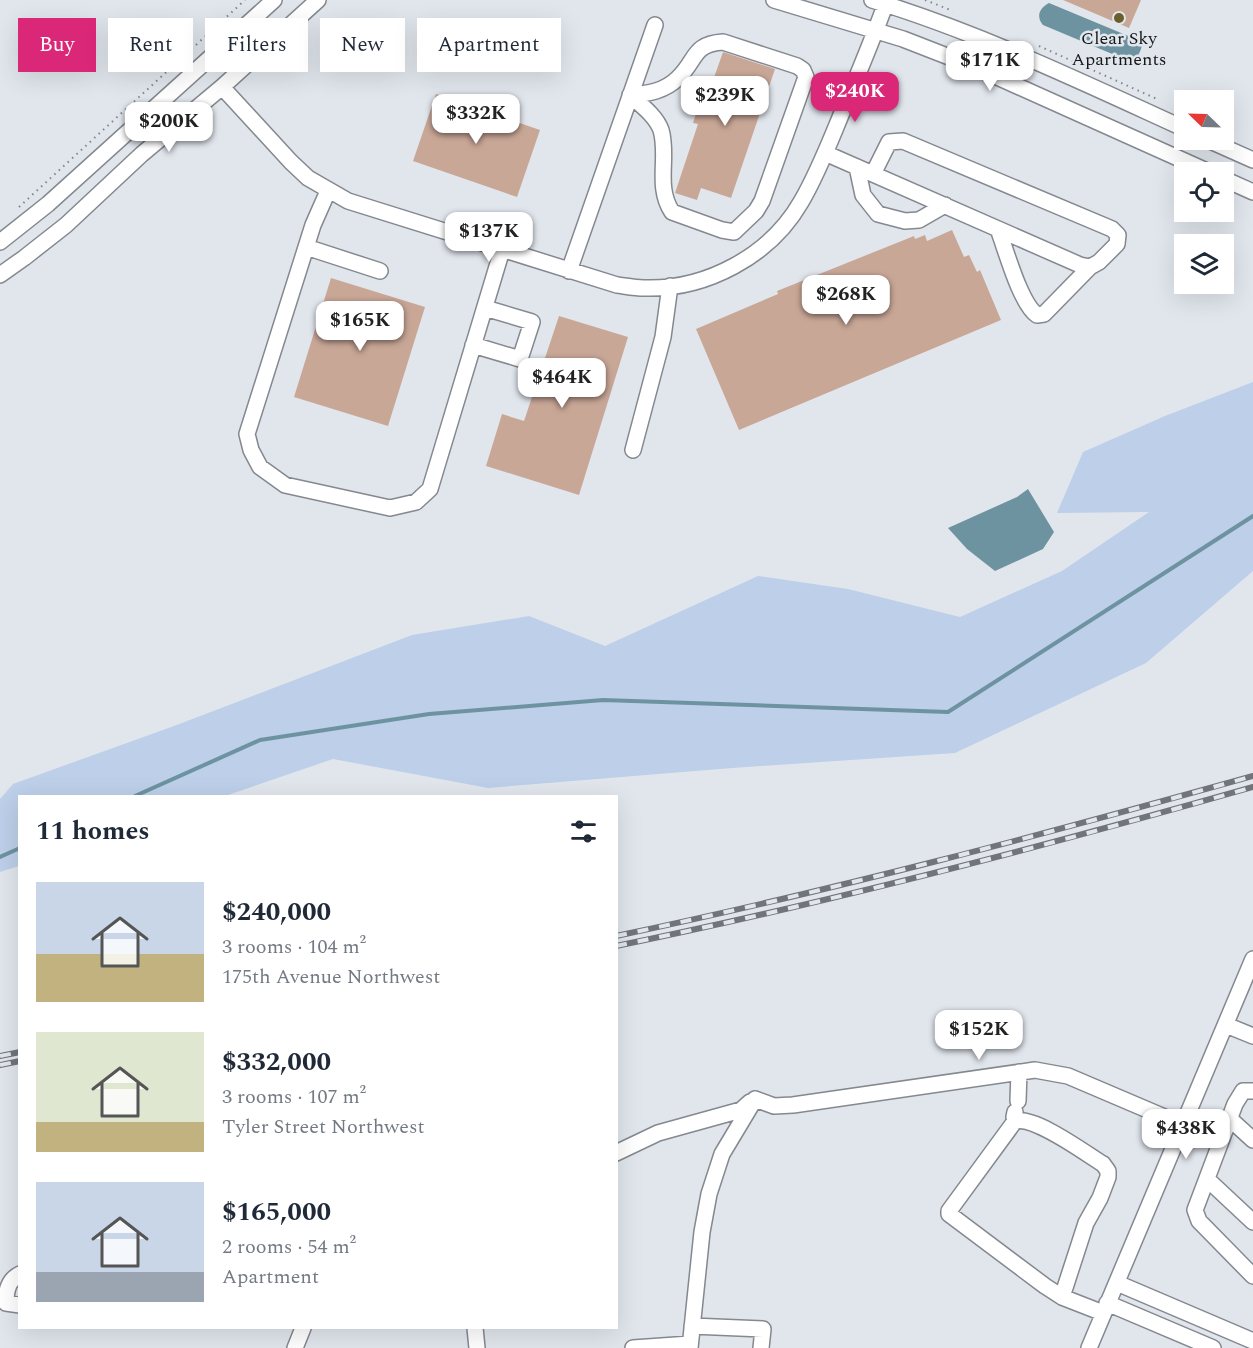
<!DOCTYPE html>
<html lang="en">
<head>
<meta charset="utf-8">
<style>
  :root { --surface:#fff; --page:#f6f6f7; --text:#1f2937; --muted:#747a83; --accent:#db2777 }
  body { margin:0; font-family:Spectral,serif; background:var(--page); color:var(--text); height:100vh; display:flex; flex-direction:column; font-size:22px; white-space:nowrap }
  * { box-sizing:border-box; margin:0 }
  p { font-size:20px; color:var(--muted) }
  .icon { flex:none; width:33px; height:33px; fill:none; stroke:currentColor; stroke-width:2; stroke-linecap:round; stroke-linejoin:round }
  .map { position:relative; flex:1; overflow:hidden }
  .sheet { position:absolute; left:18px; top:795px; width:600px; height:534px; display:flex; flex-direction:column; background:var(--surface); border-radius:0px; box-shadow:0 6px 24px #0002 }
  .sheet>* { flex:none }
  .top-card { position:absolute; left:18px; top:18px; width:600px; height:54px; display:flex; gap:12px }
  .needle { width:39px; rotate:293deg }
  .fabs { position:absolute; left:1174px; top:90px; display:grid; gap:12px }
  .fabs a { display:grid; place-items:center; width:60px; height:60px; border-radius:0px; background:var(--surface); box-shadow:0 6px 24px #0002; font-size:30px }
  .price { position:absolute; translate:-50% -51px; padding:0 14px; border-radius:12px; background:#fff; color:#222; font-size:20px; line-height:39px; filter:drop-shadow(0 2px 3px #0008) }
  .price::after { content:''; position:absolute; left:50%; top:36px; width:18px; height:14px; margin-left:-9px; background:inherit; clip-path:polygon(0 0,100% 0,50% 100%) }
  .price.current { background:var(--accent); color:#fff }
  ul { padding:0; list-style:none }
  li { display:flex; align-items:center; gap:18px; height:150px; padding:0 18px }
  li span { display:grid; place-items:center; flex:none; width:168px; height:120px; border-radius:0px; color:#555 }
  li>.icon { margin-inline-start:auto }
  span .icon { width:72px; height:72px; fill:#fffc; stroke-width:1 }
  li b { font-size:26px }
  h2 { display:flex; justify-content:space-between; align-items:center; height:72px; padding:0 18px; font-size:26px }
  .pill { padding:0 21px; border-radius:0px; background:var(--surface); box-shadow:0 6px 24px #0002; font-size:21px; line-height:54px }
  .pill.current { background:var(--accent); color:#fff }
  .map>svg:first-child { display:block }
  .green { fill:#bdcfe9 }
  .water { fill:#6d93a0 }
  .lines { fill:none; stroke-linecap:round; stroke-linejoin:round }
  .stream { stroke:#6d93a0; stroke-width:4 }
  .building { fill:#c9a797 }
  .minor-casing { stroke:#84888f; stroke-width:18 }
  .path { stroke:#818589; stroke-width:2; stroke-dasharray:1.5 4.5; stroke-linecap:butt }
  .minor { stroke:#fff; stroke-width:15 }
  .rail-casing { stroke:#717579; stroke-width:6 }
  .rail { stroke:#e1e6ed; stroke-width:4; stroke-dasharray:11; stroke-linecap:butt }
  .poi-dot { fill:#6a5e2b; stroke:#e1e6ed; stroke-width:2 }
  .labels { text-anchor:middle; stroke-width:5; stroke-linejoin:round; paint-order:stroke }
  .poi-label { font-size:18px; fill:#141618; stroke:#e1e6ed }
</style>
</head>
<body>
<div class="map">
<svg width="1253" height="1348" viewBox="0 0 1253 1348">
  <rect width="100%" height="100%" fill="#e1e6ed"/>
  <path class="green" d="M1253 382V571L1146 663 955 753 732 768 488 788 333 759 225 796H20L19 866 0 872V799L13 784 174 726 412 635 529 616 605 646 758 576 848 589 960 617 1062 571 1149 512 1057 513 1083 452 1165 416Z"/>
  <path class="water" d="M1049 3 1138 40 1142 45C1140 54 1137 59 1129 61L1043 25C1036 17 1039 8 1049 3Z
    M1028 489 1054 532 1043 549 995 571 967 549 948 528 1017 497Z"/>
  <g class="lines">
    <path class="stream" d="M135 796 260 740 429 714 603 700 948 712 1253 516
      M0 857 20 848"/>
  </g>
  <path class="building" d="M1063 0H1141L1129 28Z
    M723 52 775 69 731 198 701 188 697 200 675 193 698 124 693 123 699 104 704 106Z
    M436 94 540 130 517 197 413 161Z
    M952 230 964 257 969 255 977 272 980 270 1001 320 739 430 696 329 778 294 777 291 914 236 915 239 925 235 927 241Z
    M331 278 425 307 388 426 294 397Z
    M559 316 628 337 579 495 486 466 502 414 524 421Z"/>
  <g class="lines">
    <g class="minor-casing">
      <path id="minor" d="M774 0 903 39 975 67 1209 172
        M872 0C980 33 1082 82 1185 129
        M723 42 797 66 803 70 806 77 762 201 756 211 734 232 722 230 672 212C655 186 669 157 661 130 656 116 641 105 630 95 648 94 665 91 678 78 697 60 692 44 723 42Z
        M222 87 291 162 308 178 348 201 617 285C625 286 635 288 644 288 706 290 770 256 801 202 817 175 829 144 841 115 857 77 873 39 887 0
        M1208 140 1253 160
        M825 153 1080 265 1090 267 1099 262 1117 244 1118 235 1112 229 903 141 889 142 873 174
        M857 167 863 195 878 214 905 221 919 220 945 205
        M1224 179 1253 192
        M328 191 313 225 247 434 251 450 260 467 285 485 390 508 416 502 430 489 502 250
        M998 229C1006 250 1020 303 1037 315L1044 314 1090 267
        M0 242 48 204 274 0
        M306 247 380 271
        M569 271 655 25
        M0 275 24 258 66 225 142 154 222 87 318 0
        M473 345 520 359 532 322 485 308
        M633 450 663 337 670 286
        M1226 1025 1253 1036
        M1253 1091H1243L1235 1104 1195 1210 1199 1221 1253 1276
        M755 1099 774 1106 793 1105 1035 1070 1068 1076 1183 1125
        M1018 1101 1019 1072
        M1015 1112 1014 1117 1015 1121 949 1211V1214L1045 1286 1062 1297 1103 1313
        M1230 1119 1253 1140
        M1015 1121C1035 1116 1085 1153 1103 1164L1108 1171V1177L1100 1198 1086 1223 1062 1297
        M616 1153 658 1133 741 1110 750 1102
        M1207 1179 1253 1222
        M20 1274C8 1280 6 1291 6 1303L20 1305
        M1117 1283 1253 1341
        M1107 1303 1213 1348
        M692 1326 763 1329 761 1348
        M475 1328 477 1348
        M295 1348 303 1328
        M633 1348 690 1344
        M690 1348 702 1232 709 1194 722 1154 755 1099
        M1089 1348 1253 959"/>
    </g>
    <path class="path" d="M925 0 953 11
      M1039 46 1157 99
      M19 207 245 0"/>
    <use href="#minor" class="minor"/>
    <g class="rail-casing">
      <path id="rail" d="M616 936C831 891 1042 835 1253 776
        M616 946C832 902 1042 847 1253 787
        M0 1056 20 1052
        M0 1065 20 1061"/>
    </g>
    <use href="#rail" class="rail"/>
  </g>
  <circle class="poi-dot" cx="1119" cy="18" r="6"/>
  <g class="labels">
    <g class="poi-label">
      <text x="1119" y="44">Clear Sky<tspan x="1119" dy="21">Apartments</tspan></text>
    </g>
  </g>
</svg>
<div class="fabs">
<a><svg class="needle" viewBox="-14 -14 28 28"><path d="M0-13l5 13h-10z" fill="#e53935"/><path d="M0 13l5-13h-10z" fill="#747a83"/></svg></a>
<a><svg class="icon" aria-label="locate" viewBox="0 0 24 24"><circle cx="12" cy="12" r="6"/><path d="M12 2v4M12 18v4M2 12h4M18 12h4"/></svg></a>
<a><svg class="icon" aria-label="layers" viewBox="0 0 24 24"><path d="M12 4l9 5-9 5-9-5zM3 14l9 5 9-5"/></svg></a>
</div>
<b class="price" style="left:990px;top:92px">$171K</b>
<b class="price current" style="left:855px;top:123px">$240K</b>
<b class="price" style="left:725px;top:127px">$239K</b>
<b class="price" style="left:476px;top:145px">$332K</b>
<b class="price" style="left:169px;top:153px">$200K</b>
<b class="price" style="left:489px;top:263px">$137K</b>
<b class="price" style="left:846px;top:326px">$268K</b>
<b class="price" style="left:360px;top:352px">$165K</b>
<b class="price" style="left:562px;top:409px">$464K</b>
<b class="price" style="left:979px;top:1061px">$152K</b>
<b class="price" style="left:1186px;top:1160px">$438K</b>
<div class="top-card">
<a class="pill current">Buy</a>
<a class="pill">Rent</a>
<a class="pill">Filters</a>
<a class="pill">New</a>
<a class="pill">Apartment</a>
</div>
<section class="sheet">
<h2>11 homes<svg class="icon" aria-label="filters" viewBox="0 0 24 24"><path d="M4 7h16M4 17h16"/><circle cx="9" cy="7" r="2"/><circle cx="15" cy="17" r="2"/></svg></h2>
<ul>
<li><span style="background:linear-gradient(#c9d6e8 60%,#c2b280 0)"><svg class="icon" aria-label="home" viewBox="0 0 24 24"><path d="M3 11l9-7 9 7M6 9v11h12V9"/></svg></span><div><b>$240,000</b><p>3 rooms · 104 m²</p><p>175th Avenue Northwest</p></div></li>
<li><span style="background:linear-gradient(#dfe7d0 75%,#c2b280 0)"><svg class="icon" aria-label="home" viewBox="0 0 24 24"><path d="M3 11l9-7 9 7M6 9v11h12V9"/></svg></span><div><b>$332,000</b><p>3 rooms · 107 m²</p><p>Tyler Street Northwest</p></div></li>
<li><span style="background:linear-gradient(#c9d6e8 75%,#9aa5b1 0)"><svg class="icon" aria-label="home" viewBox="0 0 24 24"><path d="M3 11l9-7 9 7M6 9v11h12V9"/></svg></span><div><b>$165,000</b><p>2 rooms · 54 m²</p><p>Apartment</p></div></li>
</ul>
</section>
</div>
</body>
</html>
